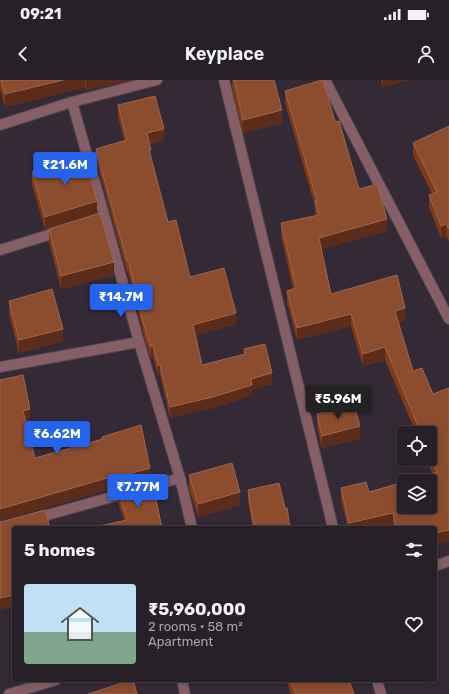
<!DOCTYPE html>
<html lang="en">
<head>
<meta charset="utf-8">
<style>
  :root { --surface:#272028; --page:#332d34; --text:#f1f3f6; --muted:#a4a3a8; --line:#433e45; --accent:#2563eb }
  body { margin:0; font-family:Rubik,sans-serif; background:var(--page); color:var(--text); height:100vh; display:flex; flex-direction:column; font-size:15px; white-space:nowrap }
  * { box-sizing:border-box; margin:0 }
  p { font-size:13px; color:var(--muted) }
  .icon { flex:none; width:22px; height:22px; fill:none; stroke:currentColor; stroke-width:2; stroke-linecap:round; stroke-linejoin:round }
  .map { position:relative; flex:1; overflow:hidden }
  .side { position:absolute; left:12px; top:446px; width:425px; height:156px; display:flex; flex-direction:column; background:var(--surface); border-radius:4px; box-shadow:0 2px 10px #0003,0 0 0 1px var(--line) }
  .side>* { flex:none }
  .fabs { position:absolute; left:397px; top:346px; display:grid; gap:8px }
  .fabs a { display:grid; place-items:center; width:40px; height:40px; border-radius:4px; background:var(--surface); box-shadow:0 2px 10px #0003,0 0 0 1px var(--line); font-size:20px }
  .price { position:absolute; translate:-50% -34px; padding:0 9px; border-radius:4px; background:var(--accent); color:#fff; font-size:13px; line-height:26px; filter:drop-shadow(0 1px 2px #0008) }
  .price::after { content:''; position:absolute; left:50%; top:24px; width:12px; height:9px; margin-left:-6px; background:inherit; clip-path:polygon(0 0,100% 0,50% 100%) }
  .price.selected { background:#222; color:#fff }
  ul { padding:0; list-style:none }
  li { display:flex; align-items:center; gap:12px; height:100px; padding:0 12px }
  li+li { border-top:1px solid var(--line) }
  li span { display:grid; place-items:center; flex:none; width:112px; height:80px; border-radius:4px; color:#555 }
  li>.icon { margin-inline-start:auto }
  span .icon { width:48px; height:48px; fill:#fffc; stroke-width:1 }
  li b { font-size:17px }
  h2 { display:flex; justify-content:space-between; align-items:center; height:48px; padding:0 12px; font-size:17px }
  .status { display:flex; justify-content:space-between; align-items:center; height:28px; padding:0 20px; background:var(--surface); direction:ltr }
  .status svg { height:11px; fill:currentColor }
  header { display:flex; justify-content:space-between; align-items:center; height:52px; padding:0 12px; background:var(--surface); font-size:18px; font-weight:600 }
  .map>svg:first-child { display:block }
  .lines { fill:none; stroke-linecap:round; stroke-linejoin:round }
  .minor-casing { stroke:#4e4550; stroke-width:12 }
  .minor { stroke:#865f66; stroke-width:10 }
  .wall { fill:#803a17 }
  .shaded-wall { fill:#5c2c1a }
  .building { fill:#8c4d2f; stroke:#9c664e }
</style>
</head>
<body>
<div class="status"><b>09:21</b><svg viewBox="0 0 49 12"><path d="M0 12V9h3v3zM5 12V6h3v6zM10 12V3h3v9zM15 12V0h3v12zM26 1h20v11H26zM47 4h2v5h-2z"/></svg></div>
<header><svg class="icon" aria-label="back" viewBox="0 0 24 24"><path d="M15 5l-7 7 7 7"/></svg>Keyplace<svg class="icon" aria-label="person" viewBox="0 0 24 24"><circle cx="12" cy="8" r="4"/><path d="M4 21q1-7 8-7t8 7"/></svg></header>
<div class="map">
<svg width="449" height="614" viewBox="0 0 449 614">
  <rect width="100%" height="100%" fill="#342a36"/>
  <g class="lines">
    <g class="minor-casing">
      <path id="minor" d="M224 0 333 448
        M325 0 449 239
        M72 22 105 138 139 262 180 398 192 448
        M0 45 72 22 157 0
        M0 170 61 151
        M0 287 139 262
        M33 439 180 398
        M435 486 449 481
        M182 600 185 614
        M377 600 381 614
        M9 614 56 600"/>
    </g>
    <use href="#minor" class="minor"/>
  </g>
  <path class="wall" d="M0 0H131L86 10 85 7 5 27 0 8Z
    M232 0H274L282 43 243 53 232 7Z
    M381 0H409L383 7Z
    M285 11 335 42 359 109 387 151 321 169 331 214 405 240 398 242 413 291 433 314 449 308 435 448H394L393 445 381 448H348L341 420V408L369 412 432 393 426 379H430V353H416L385 280 363 286 351 246 297 260 287 223V211L293 209 281 155V143L315 136V126L285 23Z
    M118 25 164 60 150 64 151 77 168 142 190 197 236 244 196 255 202 285 244 274V269L272 304 252 309V315L213 328 170 338 160 295 158 296 153 277 151 278 145 260 129 195 127 192 96 79V69L124 60 118 36Z
    M449 46V161L446 156 441 158 429 127V115L432 114 413 75V63Z
    M32 92 97 134 45 149 32 104Z
    M49 149 114 195 61 209 49 162Z
    M9 221 63 261 19 273 9 234Z
    M0 300 30 341 26 342 35 378 102 359V357L150 400 114 409V408L0 441Z
    M317 334 360 359 322 368 317 347Z
    M189 395 240 425 198 437 189 408Z
    M118 410 162 448 124 440 118 422Z
    M248 410 285 428 290 448H253L248 421Z
    M286 600H349L354 614H291Z"/>
  <path class="shaded-wall" d="M63 0H85V7L5 27V14Z
    M86 0H131L86 10Z
    M383 0H409L383 7Z
    M282 30V43L243 53V40Z
    M164 49V60L147 64V53Z
    M97 121V134L45 149V137Z
    M387 139V151L319 170V158Z
    M446 144V156L441 158V146Z
    M114 182V195L61 209V196Z
    M405 228V240L395 243V231Z
    M236 233V244L193 256V245Z
    M351 234V246L297 260V248Z
    M63 249V261L19 273V260Z
    M153 266V277L151 278V267Z
    M385 267V280L363 286V274Z
    M158 285H160V295L158 296Z
    M272 293V304L252 309V315L213 328 170 338V327L251 299Z
    M30 329V341L23 343V331Z
    M360 346V359L322 368V356Z
    M150 388V400L114 409V398Z
    M114 396V408L0 441V429Z
    M240 412V425L198 437V424Z
    M393 433V445L381 448H349V443Z
    M449 450V462L435 465V453Z
    M14 515V527L0 530V518Z"/>
  <path class="building" d="M1 0H63L5 14Z
    M234 0H274L282 30 243 40Z
    M322 0H323L335 42 339 41 359 109 377 104 387 139 319 158 331 214 397 195 405 228 395 231 413 291 422 288 433 314 449 308V450L435 453V448H396L393 433 349 443 341 408 366 402 369 412 404 402V427H430V401H406L437 392 430 375V353H421L385 267 363 274 351 234 297 248 287 211 296 208 281 143 319 135 315 121H317L285 11Z
    M155 16 164 49 147 53 151 70H149L168 142 176 140 190 197 224 188 236 233 193 245 202 285 245 274 244 269 265 264 272 293 251 299 252 305 213 317 170 327 160 285H158L153 266 151 267 145 249 129 184 127 181 96 69 127 60 118 25Z
    M449 46V149L446 144 441 146 429 115 437 112 413 63Z
    M84 75 97 121 45 137 32 92Z
    M100 133 114 182 61 196 49 149Z
    M52 209 63 249 19 260 9 221Z
    M23 295 30 329 23 331 35 378 103 359 102 357 141 345 150 388 114 398V396L0 429V300Z
    M354 325 360 346 322 356 317 334Z
    M232 383 240 412 198 424 189 395Z
    M152 400 162 448H90L127 440 118 410Z
    M279 403 285 428H287L290 448H254L248 410Z
    M45 430 50 448H14V515L0 518V442H1Z
    M131 600H133L137 614H88Z
    M290 600H349L354 614H296Z"/>
</svg>
<div class="fabs">
<a><svg class="icon" aria-label="locate" viewBox="0 0 24 24"><circle cx="12" cy="12" r="6"/><path d="M12 2v4M12 18v4M2 12h4M18 12h4"/></svg></a>
<a><svg class="icon" aria-label="layers" viewBox="0 0 24 24"><path d="M12 4l9 5-9 5-9-5zM3 14l9 5 9-5"/></svg></a>
</div>
<b class="price" style="left:65px;top:106px">₹21.6M</b>
<b class="price" style="left:121px;top:238px">₹14.7M</b>
<b class="price selected" style="left:338px;top:340px">₹5.96M</b>
<b class="price" style="left:57px;top:375px">₹6.62M</b>
<b class="price" style="left:138px;top:428px">₹7.77M</b>
<section class="side">
<h2>5 homes<svg class="icon" aria-label="filters" viewBox="0 0 24 24"><path d="M4 7h16M4 17h16"/><circle cx="9" cy="7" r="2"/><circle cx="15" cy="17" r="2"/></svg></h2>
<ul>
<li><span style="background:linear-gradient(#bfe0f5 60%,#7fa58c 0)"><svg class="icon" aria-label="home" viewBox="0 0 24 24"><path d="M3 11l9-7 9 7M6 9v11h12V9"/></svg></span><div><b>₹5,960,000</b><p>2 rooms · 58 m²</p><p>Apartment</p></div><svg class="icon" aria-label="heart" viewBox="0 0 24 24"><path d="M12 20l-8-8c-3-5 5-10 8-4 3-6 11-1 8 4z"/></svg></li>
</ul>
</section>
</div>
</body>
</html>
